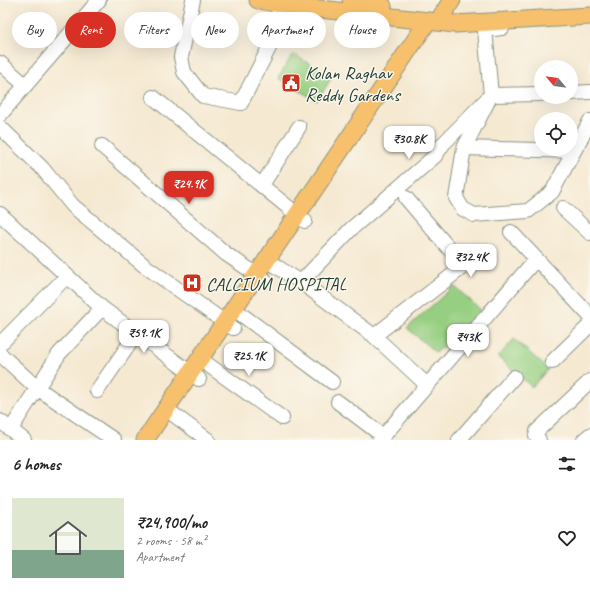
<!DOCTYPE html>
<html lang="en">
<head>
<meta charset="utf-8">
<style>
  :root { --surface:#fff; --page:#f6f6f6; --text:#222; --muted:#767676; --accent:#d93025 }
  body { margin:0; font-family:Caveat,sans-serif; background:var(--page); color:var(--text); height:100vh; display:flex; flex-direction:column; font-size:15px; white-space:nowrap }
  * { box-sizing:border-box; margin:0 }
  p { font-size:13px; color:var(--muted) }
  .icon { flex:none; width:22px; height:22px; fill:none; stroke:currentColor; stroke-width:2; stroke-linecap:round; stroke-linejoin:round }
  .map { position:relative; height:440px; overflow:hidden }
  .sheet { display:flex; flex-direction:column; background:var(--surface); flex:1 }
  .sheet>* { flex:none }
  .banner { position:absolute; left:12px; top:12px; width:566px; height:36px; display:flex; gap:8px }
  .needle { width:26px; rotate:299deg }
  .fabs { position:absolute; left:534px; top:60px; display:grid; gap:8px }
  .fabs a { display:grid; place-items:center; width:44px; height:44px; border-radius:50%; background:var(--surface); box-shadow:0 4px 16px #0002; font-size:20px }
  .price { position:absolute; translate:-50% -34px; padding:0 9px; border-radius:8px; background:#fff; color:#222; font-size:13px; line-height:26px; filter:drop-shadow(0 1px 2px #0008) }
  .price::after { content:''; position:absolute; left:50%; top:24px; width:12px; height:9px; margin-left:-6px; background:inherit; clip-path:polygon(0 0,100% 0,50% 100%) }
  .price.on { background:var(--accent); color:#fff }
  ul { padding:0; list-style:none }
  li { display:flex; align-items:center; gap:12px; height:100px; padding:0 12px }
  li span { display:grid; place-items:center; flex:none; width:112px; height:80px; border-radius:0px; color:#555 }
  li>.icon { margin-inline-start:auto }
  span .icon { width:48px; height:48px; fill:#fffc; stroke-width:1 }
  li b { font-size:17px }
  h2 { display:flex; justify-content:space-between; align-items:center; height:48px; padding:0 12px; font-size:17px }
  .chip { padding:0 14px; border-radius:18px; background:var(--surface); box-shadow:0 4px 16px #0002; font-size:14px; line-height:36px }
  .chip.on { background:var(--accent); color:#fff }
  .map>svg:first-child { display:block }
  .green { fill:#97cf82; stroke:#5b865b }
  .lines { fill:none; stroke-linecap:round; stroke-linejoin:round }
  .minor-casing { stroke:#8a9383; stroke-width:16 }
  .major-casing { stroke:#8a9383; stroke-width:19 }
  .minor { stroke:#fff; stroke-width:14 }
  .major { stroke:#f7c06c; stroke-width:17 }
  .labels { text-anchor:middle; stroke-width:3; stroke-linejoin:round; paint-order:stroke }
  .poi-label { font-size:19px; fill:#1f3d34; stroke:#fbf7ec; text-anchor:start }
</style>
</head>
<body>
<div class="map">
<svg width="590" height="440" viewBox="0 0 590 440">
  <rect width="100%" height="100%" fill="#fbf7ec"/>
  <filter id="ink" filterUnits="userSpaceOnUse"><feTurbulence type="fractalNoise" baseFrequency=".025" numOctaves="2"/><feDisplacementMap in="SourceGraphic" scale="8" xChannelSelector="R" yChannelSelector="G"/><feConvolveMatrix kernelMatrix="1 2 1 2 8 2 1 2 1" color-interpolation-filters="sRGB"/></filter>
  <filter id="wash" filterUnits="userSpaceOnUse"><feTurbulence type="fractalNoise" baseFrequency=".012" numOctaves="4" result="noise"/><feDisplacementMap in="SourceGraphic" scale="16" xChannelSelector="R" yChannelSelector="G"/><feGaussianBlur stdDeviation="0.9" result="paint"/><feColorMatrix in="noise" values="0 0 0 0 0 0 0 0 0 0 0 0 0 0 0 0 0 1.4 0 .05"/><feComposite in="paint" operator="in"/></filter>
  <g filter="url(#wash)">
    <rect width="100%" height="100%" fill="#f5e9d2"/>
    <path class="green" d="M293 54 332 77 317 101 278 78Z
      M454 286 481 310 436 353 407 328Z
      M514 339 548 369 532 387 498 357Z"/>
  </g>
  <g filter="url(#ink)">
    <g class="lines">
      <g class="minor-casing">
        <path id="minor" d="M193 0 181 57 184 72 203 96 241 103 273 40 280 4
          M502 28 485 30 491 95 464 148 456 198 463 209 474 215 528 211 552 192 574 151
          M0 63 25 85
          M571 93 590 92
          M153 97 305 221
          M0 115 99 0
          M0 127 42 168 73 206 145 266 233 328
          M102 146 226 254 265 280
          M464 148 574 151 590 121
          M262 185 299 127
          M406 198 464 266 374 336 427 385
          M563 208 590 233
          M0 214 102 308 59 354 11 429
          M511 232 590 316
          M266 260 301 282 370 333
          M301 282 351 229 435 156 443 144 491 95 541 94
          M102 308 199 379
          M234 309 332 382
          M0 344 67 276
          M0 354 37 388 114 440
          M200 359 282 418
          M552 362 590 325
          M97 391 137 333
          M338 402 383 436
          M166 409 208 440
          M0 421 24 440
          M380 440 536 259
          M459 440 514 377
          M539 440 536 436 537 431 590 381
          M584 440 590 435"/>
      </g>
      <g class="major-casing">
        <path id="major" d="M258 0 293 6 455 24 590 16
          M351 0 383 6
          M442 15 452 0
          M145 440 428 21"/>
      </g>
      <use href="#minor" class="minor"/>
      <use href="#major" class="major"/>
    </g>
  </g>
  <defs>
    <g id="civic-square" transform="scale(1)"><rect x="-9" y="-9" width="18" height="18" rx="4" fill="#c8321e" stroke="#fbf7ec"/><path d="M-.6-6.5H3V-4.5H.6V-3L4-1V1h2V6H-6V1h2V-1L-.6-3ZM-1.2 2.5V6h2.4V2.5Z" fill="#fff"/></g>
    <g id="hospital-square" transform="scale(1)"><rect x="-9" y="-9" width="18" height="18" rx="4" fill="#c8321e" stroke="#fbf7ec"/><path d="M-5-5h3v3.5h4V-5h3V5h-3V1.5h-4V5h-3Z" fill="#fff"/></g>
  </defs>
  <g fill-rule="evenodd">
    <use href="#civic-square" x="291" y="83"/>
    <use href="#hospital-square" x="192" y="283"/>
  </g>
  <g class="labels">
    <g class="poi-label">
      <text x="305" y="79">Kolan Raghav<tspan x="305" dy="22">Reddy Gardens</tspan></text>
      <text x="206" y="290">CALCIUM HOSPITAL</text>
    </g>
  </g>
</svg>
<div class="fabs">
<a><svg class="needle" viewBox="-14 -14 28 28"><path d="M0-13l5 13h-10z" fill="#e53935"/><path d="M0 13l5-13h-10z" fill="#767676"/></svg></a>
<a><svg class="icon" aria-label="locate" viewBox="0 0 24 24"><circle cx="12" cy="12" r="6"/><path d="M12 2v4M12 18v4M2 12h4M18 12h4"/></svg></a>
</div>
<b class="price" style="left:409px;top:160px">₹30.8K</b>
<b class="price on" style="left:189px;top:205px">₹24.9K</b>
<b class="price" style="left:471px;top:278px">₹32.4K</b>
<b class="price" style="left:144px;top:354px">₹59.1K</b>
<b class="price" style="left:468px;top:358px">₹43K</b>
<b class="price" style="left:249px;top:377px">₹25.1K</b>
<div class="banner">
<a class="chip">Buy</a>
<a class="chip on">Rent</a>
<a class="chip">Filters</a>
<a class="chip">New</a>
<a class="chip">Apartment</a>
<a class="chip">House</a>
</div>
</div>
<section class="sheet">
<h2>6 homes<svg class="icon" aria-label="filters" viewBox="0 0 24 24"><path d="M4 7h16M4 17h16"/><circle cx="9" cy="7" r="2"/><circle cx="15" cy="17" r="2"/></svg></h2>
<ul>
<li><span style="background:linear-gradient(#dfe7d0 65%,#7fa58c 0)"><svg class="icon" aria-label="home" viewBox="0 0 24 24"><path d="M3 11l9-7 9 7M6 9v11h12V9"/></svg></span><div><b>₹24,900/mo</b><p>2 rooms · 58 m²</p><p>Apartment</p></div><svg class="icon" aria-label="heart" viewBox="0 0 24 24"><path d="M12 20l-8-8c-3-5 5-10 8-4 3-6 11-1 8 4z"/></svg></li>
</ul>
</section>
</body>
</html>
